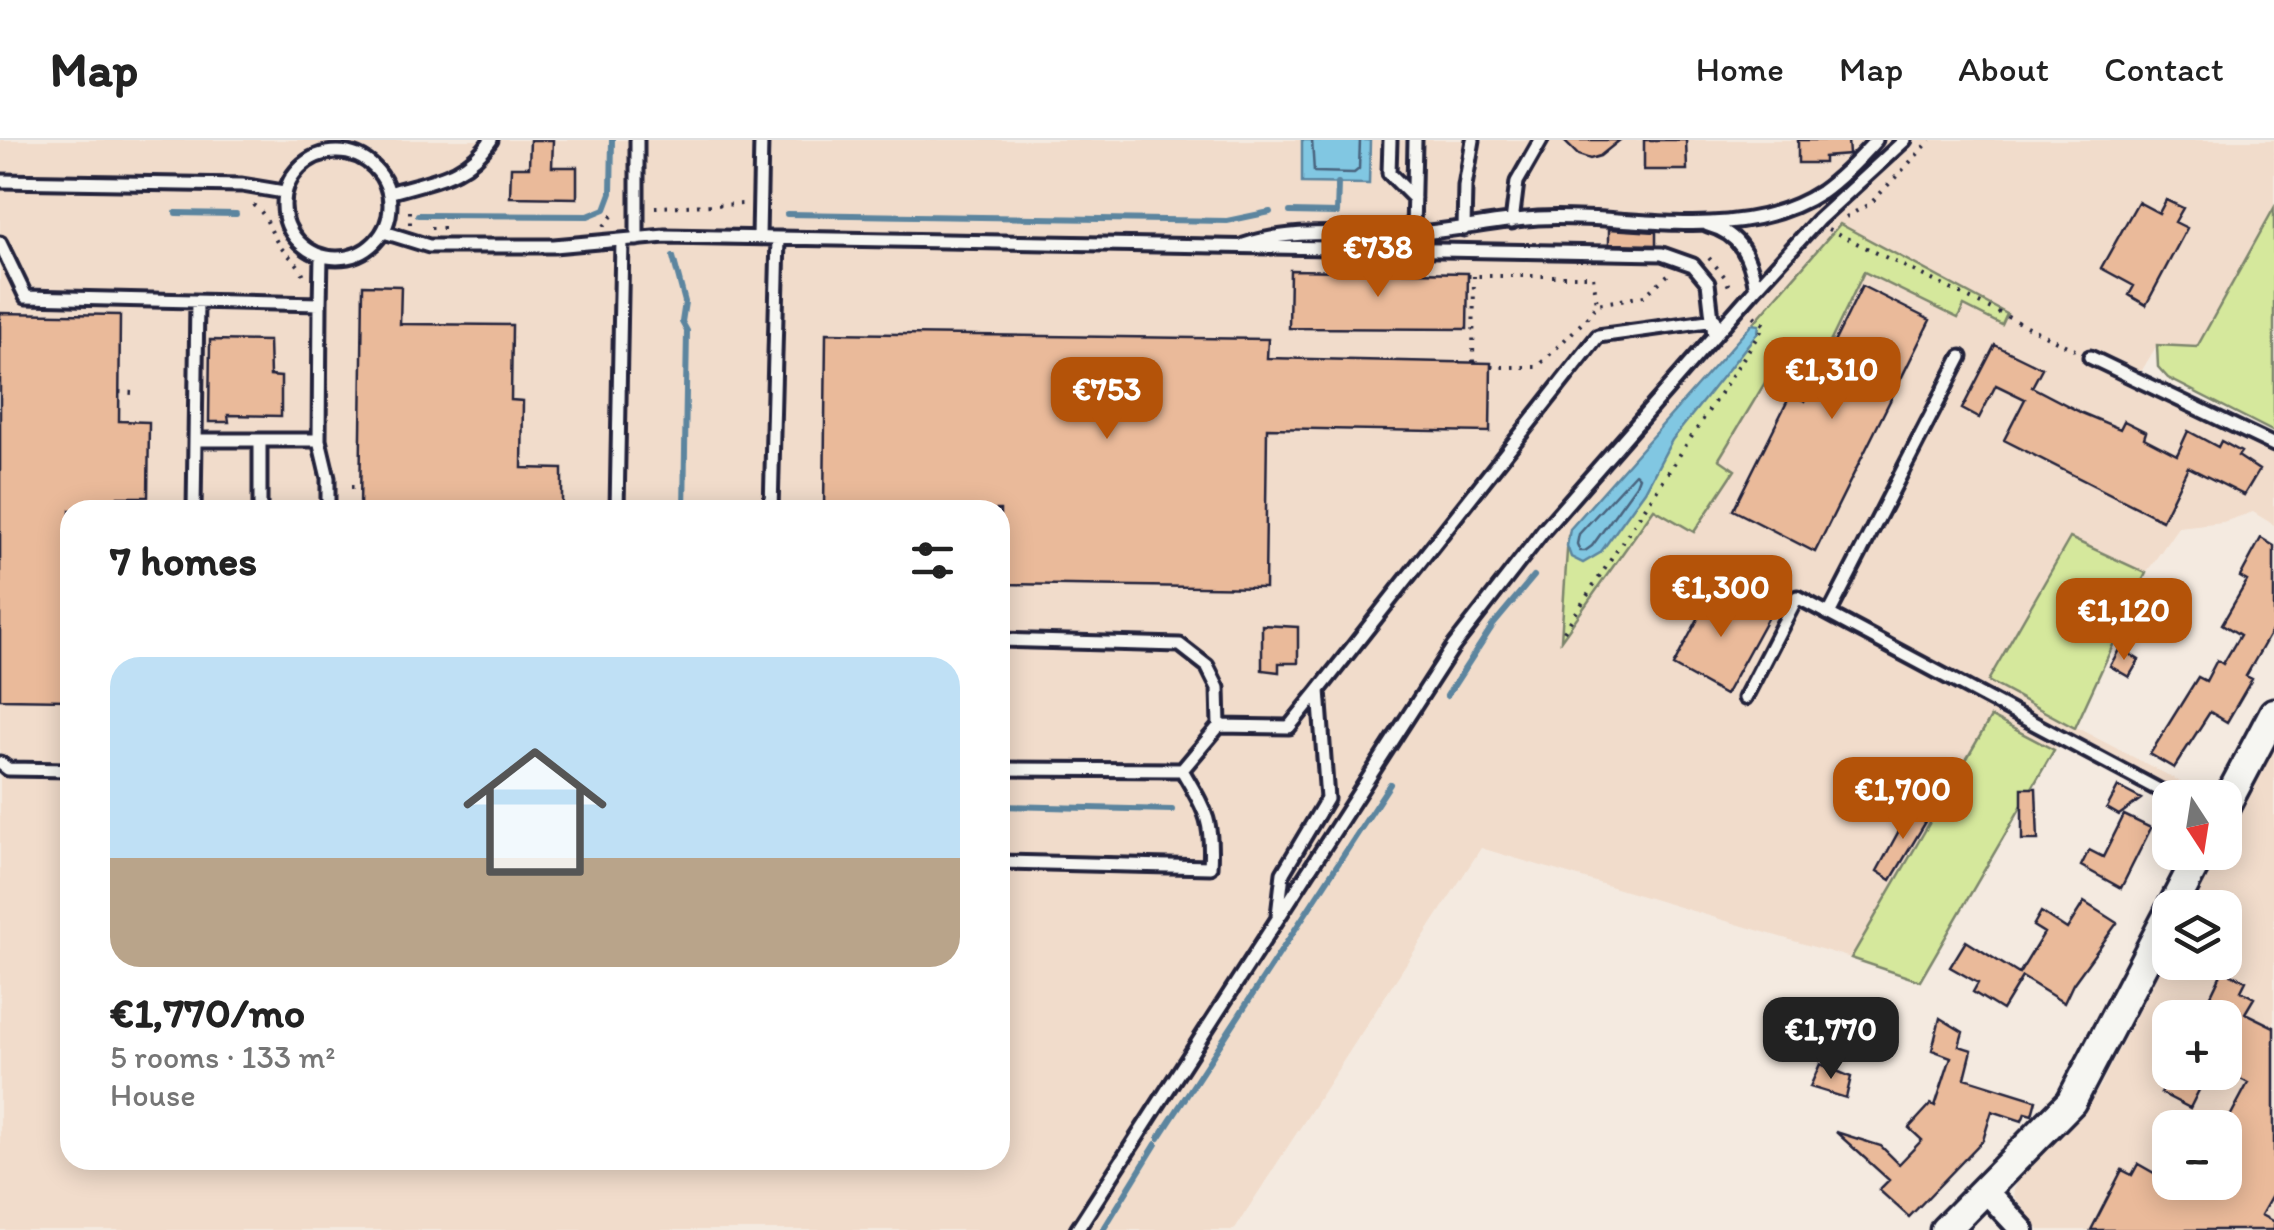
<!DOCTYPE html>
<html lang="en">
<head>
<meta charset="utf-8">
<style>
  :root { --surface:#fff; --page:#f6f6f6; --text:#222; --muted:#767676; --line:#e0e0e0; --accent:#b45309 }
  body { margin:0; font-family:Itim,sans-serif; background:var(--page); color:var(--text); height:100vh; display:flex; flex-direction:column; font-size:38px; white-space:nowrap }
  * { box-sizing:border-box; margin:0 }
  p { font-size:32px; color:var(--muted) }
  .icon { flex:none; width:55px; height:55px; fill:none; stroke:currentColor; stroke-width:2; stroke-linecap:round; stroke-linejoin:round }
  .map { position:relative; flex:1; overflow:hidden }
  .panel { position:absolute; left:60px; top:360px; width:950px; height:670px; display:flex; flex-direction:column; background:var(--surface); border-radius:30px; box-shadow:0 5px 25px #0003 }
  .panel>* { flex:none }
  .needle { width:65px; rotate:168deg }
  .buttons { position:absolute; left:2152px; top:640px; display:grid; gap:20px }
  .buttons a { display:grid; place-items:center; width:90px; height:90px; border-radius:20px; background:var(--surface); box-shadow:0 5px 25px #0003; font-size:50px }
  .price { position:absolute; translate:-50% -85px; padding:0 22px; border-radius:20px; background:var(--accent); color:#fff; font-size:32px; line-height:65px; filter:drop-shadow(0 2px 5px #0008) }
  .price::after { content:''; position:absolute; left:50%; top:60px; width:30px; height:22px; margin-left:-15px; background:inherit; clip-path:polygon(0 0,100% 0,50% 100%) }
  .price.selected { background:#222; color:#fff }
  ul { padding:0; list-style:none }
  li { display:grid; align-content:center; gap:20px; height:530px; padding:0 50px }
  li span { display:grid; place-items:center; height:310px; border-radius:30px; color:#555 }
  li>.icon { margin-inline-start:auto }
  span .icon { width:180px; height:180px; fill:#fffc; stroke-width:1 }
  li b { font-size:42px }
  h2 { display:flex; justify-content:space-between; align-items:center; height:120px; padding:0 50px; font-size:42px }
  header { display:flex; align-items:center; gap:60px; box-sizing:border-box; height:140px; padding:0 50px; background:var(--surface); border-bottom:2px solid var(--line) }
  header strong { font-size:48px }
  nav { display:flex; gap:55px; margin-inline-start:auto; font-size:35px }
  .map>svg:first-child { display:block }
  .built { fill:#f1dccb; fill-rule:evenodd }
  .green { fill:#d5e89c; stroke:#7c856c; stroke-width:2.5 }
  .water { fill:#81c7e2; stroke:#5b859f; stroke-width:2.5 }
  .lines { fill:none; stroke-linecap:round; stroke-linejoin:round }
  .shore { stroke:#48647e; stroke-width:2.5 }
  .stream { stroke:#5b859f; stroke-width:6 }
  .building { fill:#eaba9a; stroke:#22223b; stroke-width:2.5 }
  .service-casing { stroke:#22223b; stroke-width:19 }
  .minor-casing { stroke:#22223b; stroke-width:30 }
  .tertiary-casing { stroke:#22223b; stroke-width:35 }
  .path { stroke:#22223b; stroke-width:4; stroke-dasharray:2.5 8; stroke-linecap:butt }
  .service { stroke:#f6f6f2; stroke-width:11 }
  .minor { stroke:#f6f6f2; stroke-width:22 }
  .tertiary { stroke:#f6f6f2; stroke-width:28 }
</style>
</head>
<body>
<header>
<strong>Map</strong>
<nav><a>Home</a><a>Map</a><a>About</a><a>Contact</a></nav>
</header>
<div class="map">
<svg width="2274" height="1090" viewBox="0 0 2274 1090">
  <rect width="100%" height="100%" fill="#f4eae0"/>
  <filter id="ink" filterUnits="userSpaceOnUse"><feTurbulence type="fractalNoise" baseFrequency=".01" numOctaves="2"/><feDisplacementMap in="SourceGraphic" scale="20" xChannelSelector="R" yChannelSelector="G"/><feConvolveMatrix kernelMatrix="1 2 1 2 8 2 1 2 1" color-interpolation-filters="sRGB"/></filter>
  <g filter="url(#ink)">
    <path class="built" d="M0 0H2274V68L2197 208 2157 205 2135 242 2274 312V385L2253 372 2223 382 2178 387 2146 433 2069 398 1989 542 2210 657 2170 658V671L2146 649 2059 603 2054 610 1991 577 1851 818 1481 708 1234 1090H0ZM1840 85 2001 184 1964 166 1958 178 1864 131 1821 220 1787 205 1718 320 1734 331 1693 392 1655 368 1561 498ZM70 370H1000V1020H70Z
      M2274 599V1090H2039L2013 1055 2016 1040 2081 975 2099 948 2170 810V822H2225V768L2191 767 2217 713 2225 712V696ZM2170 878H2225V932H2170ZM2170 988H2225V1042H2170Z"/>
    <path class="green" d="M2274 68V292L2168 238 2158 227 2157 205 2197 207Z
      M1840 84 2007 174 2002 185 1964 166 1958 178 1864 132 1821 221 1787 206 1719 319 1735 330 1694 392 1654 369 1561 500 1568 396Z
      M2070 398 2146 433 2075 588 1988 541Z
      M1991 577 2054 610 1920 841 1851 818Z"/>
    <path class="water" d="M1302 0H1370L1369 44 1302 43Z
      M1752 184 1759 185 1758 192 1672 300 1645 351 1600 413 1583 423 1571 417 1567 406 1570 389Z"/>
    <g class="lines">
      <path class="shore" d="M1312 0 1314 32 1354 33 1359 29 1360 0
        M1635 333 1639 337 1636 345 1592 406 1585 411H1580L1577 404 1579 394Z"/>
      <path class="stream" d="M1290 72 1337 73 1338 43
        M176 73 236 74
        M787 74 1227 81 1270 72
        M418 75 588 76 605 69 611 53 612 0
        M673 117 685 162 682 182 687 191 684 370
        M1447 556 1493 485 1534 436
        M1000 666 1172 670
        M1159 998 1390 644
        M1103 1090 1156 1004"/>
    </g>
    <path class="building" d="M530 0H553L552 27H577V58L510 57 511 27H529Z
      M1563 0H1620L1600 16 1590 19 1578 15Z
      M1644 0H1686L1687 30H1644Z
      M1798 0H1848L1849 15 1824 17V23H1798Z
      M2166 60 2183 68 2175 82 2187 88 2146 165 2129 155 2134 146 2101 128 2138 62 2159 73Z
      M1609 89 1656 92V105L1609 104Z
      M1290 130 1468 133 1467 189 1289 188Z
      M363 145 401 146 400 184 512 185 511 260 523 261 522 328 562 329V370H360Z
      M1862 146 1930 180 1815 412 1733 370 1791 254 1805 261Z
      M0 173 120 175 119 281 149 282 148 357H118V370H70V560L0 559Z
      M826 193 1268 199 1267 218 1491 223 1490 292 1267 288 1265 448 1000 444V370H824Z
      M210 200 269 201 270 236 281 237V276L228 275 229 282H209Z
      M1995 205 2042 228 2032 247 2082 273 2120 289 2124 281 2146 292 2144 298 2177 315 2188 291 2218 307 2221 301 2241 312 2238 316 2259 330 2244 355 2188 327 2162 380 2004 300 2025 259 1996 245 1979 278 1962 269Z
      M2261 398 2274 406V487L2246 536 2252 539 2227 582 2210 572 2174 628 2150 614 2198 537 2206 541 2217 520 2223 524 2240 495 2222 484 2247 441 2240 437Z
      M1716 445 1770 473 1725 555 1673 526Z
      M2145 465 2169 480 2160 496 2138 479Z
      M1262 485 1298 487V523H1279V532L1262 530Z
      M2120 508 2139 520 2129 537 2110 526Z
      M2118 647 2141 659 2119 675 2107 668Z
      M2022 648H2036L2038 700H2022Z
      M1913 665 1930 675 1891 740 1877 731Z
      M2124 675 2151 688 2121 748 2081 726 2089 710 2103 717Z
      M2084 762 2117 783 2073 844 2064 863 2022 837 2002 870 1973 852 1978 843 1950 827 1966 801 2019 834 2044 793 2033 786 2041 772 2067 789Z
      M2223 830 2246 841 2241 851 2254 858 2245 873 2274 887V1052L2261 1075 2274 1082V1090H2091L2122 1030 2132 1035 2138 1024 2170 1042H2225V986L2248 943 2225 931V878H2200Z
      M1940 878 1963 892 1959 906 1972 910 1965 938 2036 960 2032 975 2025 973 2022 981 1992 971 1983 1000 1909 1077 1879 1050 1889 1040 1836 992 1881 1006 1899 1024 1922 1000 1909 988 1931 964 1935 966 1951 917 1932 910Z
      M1820 924 1851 937 1846 958 1810 947Z
      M2172 932H2208L2190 968 2161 953Z"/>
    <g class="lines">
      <g class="service-casing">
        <path id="service" d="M1390 0 1389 33 1414 58
          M284 65a53 53 0 1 1 106 0a53 53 0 1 1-106 0Z
          M0 41 242 45 284 52
          M389 53C430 40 466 38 491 0
          M1512 82 1517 42 1541 0
          M1708 85C1741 94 1750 117 1756 148
          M1464 89 1465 46 1473 0
          M384 92 429 106H554L665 96 1662 114 1693 125 1708 143 1714 196
          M1413 94 1415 0
          M759 97 761 0
          M637 99V0
          M0 103 26 157 320 164 321 117
          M1244 105C1292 88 1345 95 1395 94 1443 94 1490 81 1538 78 1629 73 1739 106 1821 52 1842 37 1859 19 1876 0
          M1961 217 1829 474 2174 658
          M2090 217 2274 305
          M195 300H319L320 164
          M319 300 328 338V370
          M194 370 197 162
          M260 370V300
          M617 370 622 100
          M771 370 778 98
          M1000 500 1180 505 1207 526 1218 548 1219 586 1182 630 1000 629
          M1745 558 1797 457 1829 474
          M1219 586 1289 587 1319 550
          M0 623 8 629 70 630
          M1000 722 1210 727C1213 679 1205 670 1182 630
          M1278 775 1283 733 1327 659 1319 550 1598 196 1715 180
          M1077 1090 1453 507 1544 390 1756 148 1818 80 1905 0"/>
      </g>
      <g class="minor-casing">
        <path id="minor" d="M1986 1051 2022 1090"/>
      </g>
      <g class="tertiary-casing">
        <path id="tertiary" d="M2225 666 2274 573
          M2172 768 2201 712
          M1945 1090 2071 962 2170 772"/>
      </g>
      <path class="path" d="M253 65C268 74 269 91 279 105 287 116 300 123 304 136
        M655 67 743 64
        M1846 77 1871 63 1931 0
        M410 84V65
        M604 86 612 76 619 74
        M431 88H451
        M1828 89 2075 210
        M1709 118 1725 137 1731 151
        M1468 136H1593L1597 164
        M1473 222 1474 136
        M1491 227H1537L1586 179 1597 164 1644 156 1671 132
        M119 252 133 253
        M351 347H360
        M1564 491 1765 185 1754 176"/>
      <use href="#service" class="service"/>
      <use href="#minor" class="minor"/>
      <use href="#tertiary" class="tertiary"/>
    </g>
  </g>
</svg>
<div class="buttons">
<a><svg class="needle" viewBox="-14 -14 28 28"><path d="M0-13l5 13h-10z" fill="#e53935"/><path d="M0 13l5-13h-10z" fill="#767676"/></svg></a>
<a><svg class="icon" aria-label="layers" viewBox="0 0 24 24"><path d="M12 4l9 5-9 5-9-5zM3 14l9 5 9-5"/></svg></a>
<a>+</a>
<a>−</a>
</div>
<b class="price" style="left:1378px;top:160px">€738</b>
<b class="price" style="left:1832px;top:282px">€1,310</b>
<b class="price" style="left:1107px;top:302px">€753</b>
<b class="price" style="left:1721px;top:500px">€1,300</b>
<b class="price" style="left:2124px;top:523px">€1,120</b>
<b class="price" style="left:1903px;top:702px">€1,700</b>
<b class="price selected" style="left:1831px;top:942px">€1,770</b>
<section class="panel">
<h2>7 homes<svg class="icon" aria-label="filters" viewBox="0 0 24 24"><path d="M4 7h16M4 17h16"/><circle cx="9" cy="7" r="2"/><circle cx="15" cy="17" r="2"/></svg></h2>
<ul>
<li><span style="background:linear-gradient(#bfe0f5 65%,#b9a48a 0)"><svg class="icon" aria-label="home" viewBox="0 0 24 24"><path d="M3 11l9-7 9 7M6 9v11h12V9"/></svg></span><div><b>€1,770/mo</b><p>5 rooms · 133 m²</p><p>House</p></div></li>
</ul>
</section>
</div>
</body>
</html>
